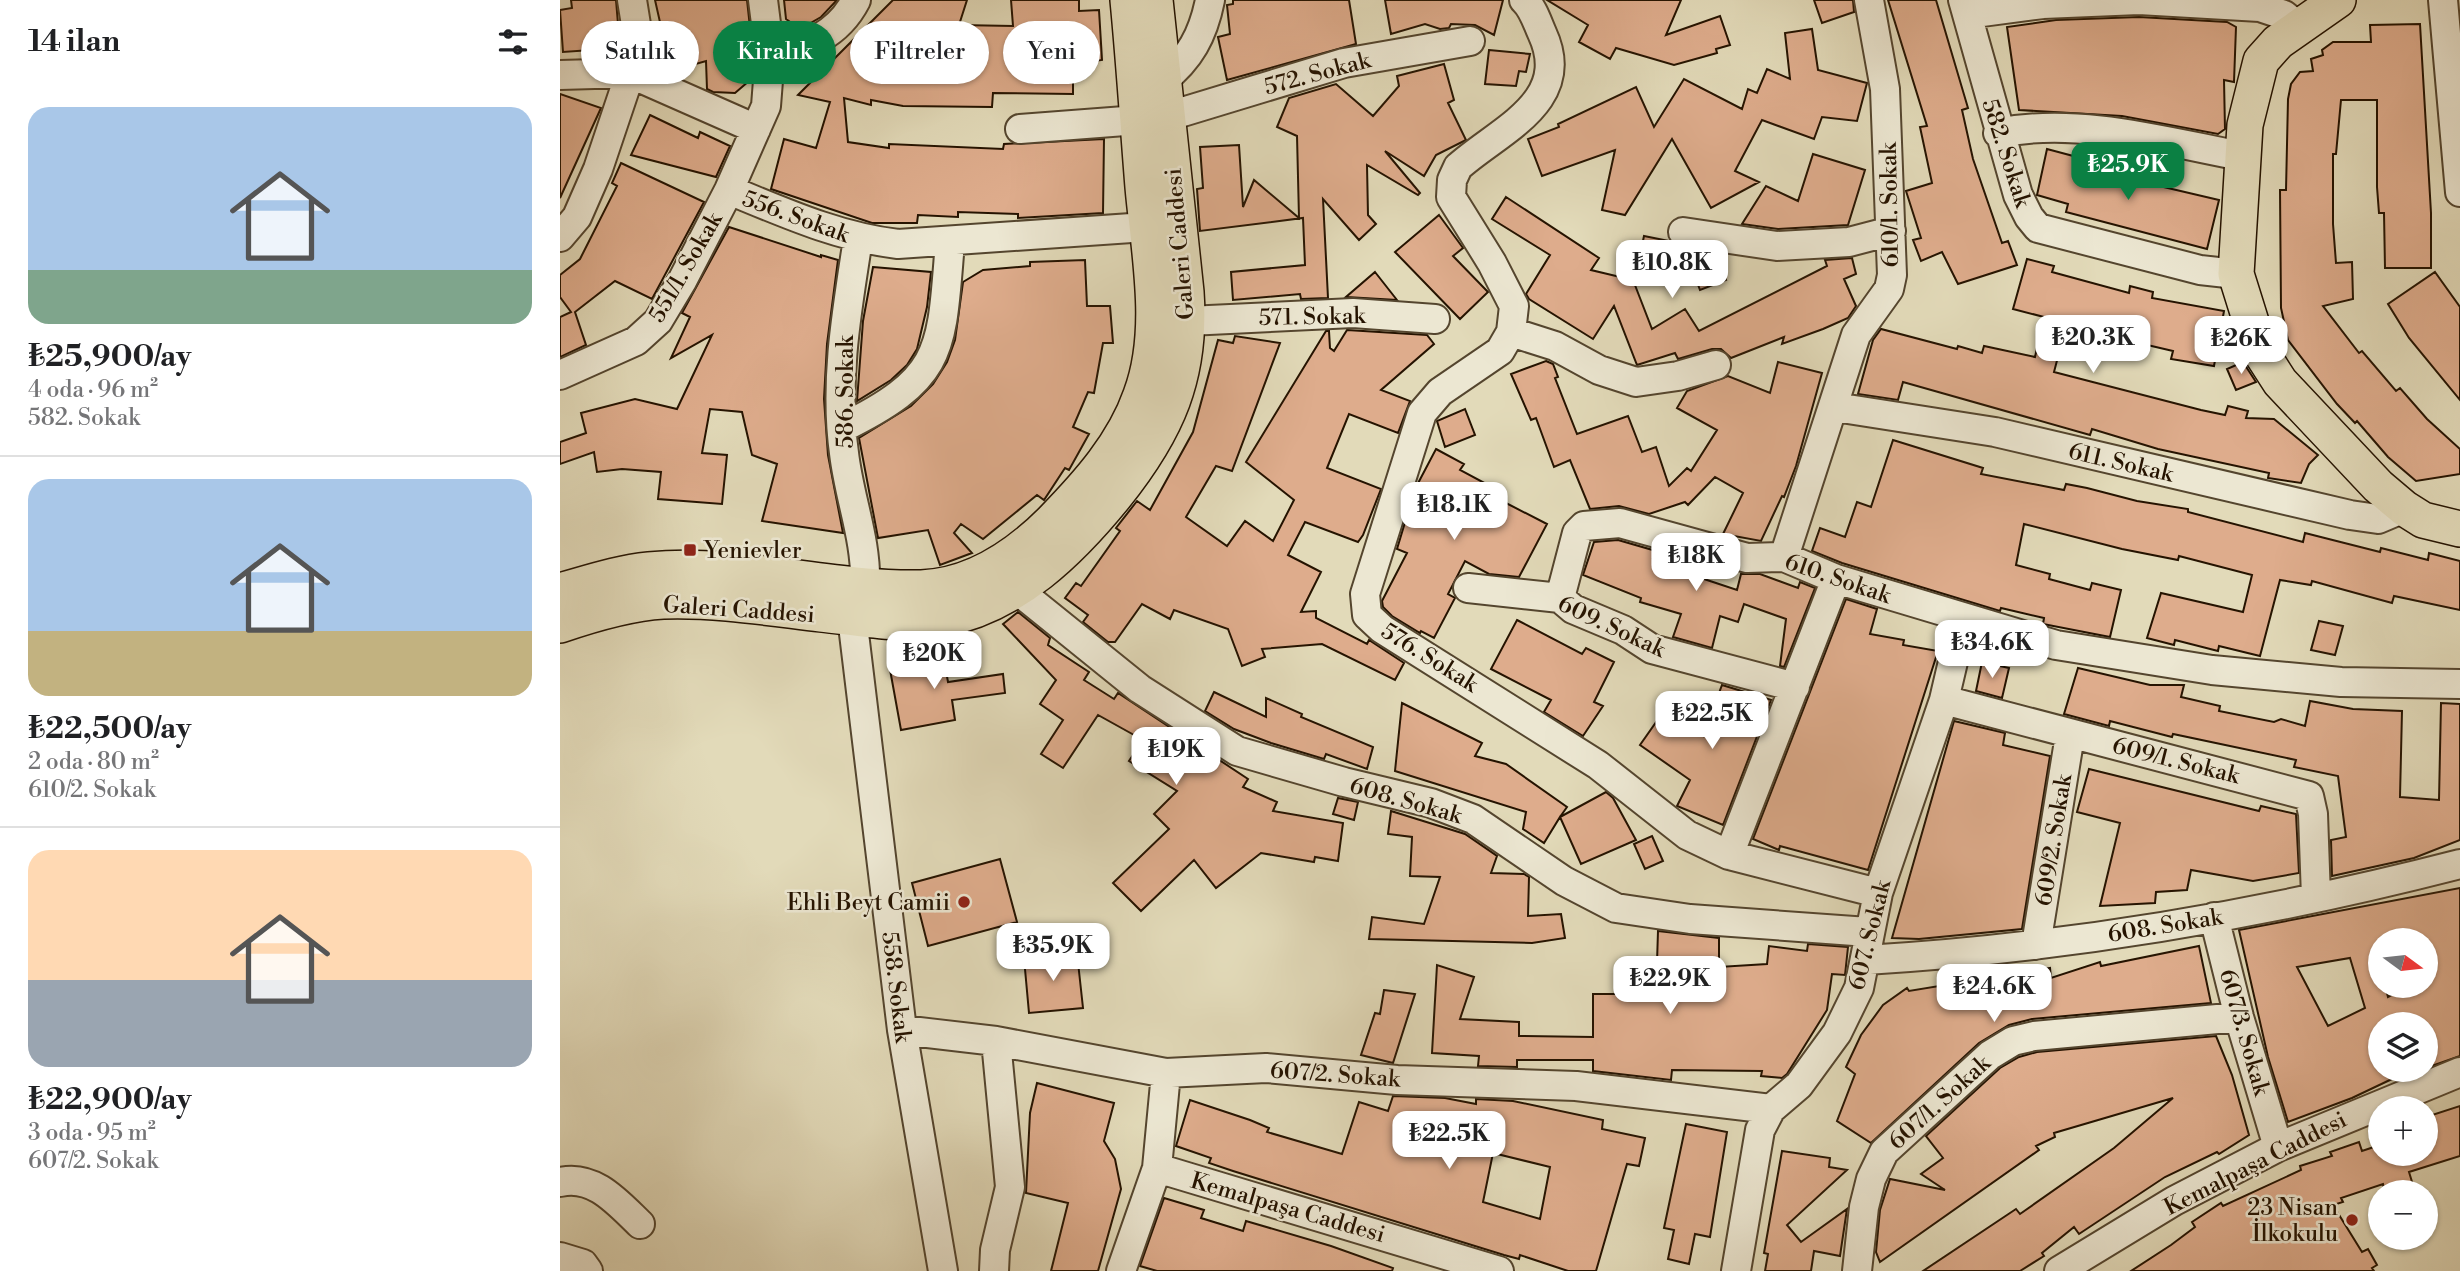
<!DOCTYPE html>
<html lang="tr">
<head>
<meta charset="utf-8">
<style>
  :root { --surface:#fff; --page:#f6f6f6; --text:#202124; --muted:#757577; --line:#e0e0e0; --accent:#0b8043 }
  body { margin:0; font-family:"Libre Bodoni",serif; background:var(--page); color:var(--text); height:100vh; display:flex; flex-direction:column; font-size:26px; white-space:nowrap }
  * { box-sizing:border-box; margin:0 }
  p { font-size:23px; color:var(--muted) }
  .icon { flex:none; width:38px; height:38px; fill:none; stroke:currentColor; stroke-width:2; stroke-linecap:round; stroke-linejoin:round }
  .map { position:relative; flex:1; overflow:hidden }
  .sheet { display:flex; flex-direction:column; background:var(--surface); width:560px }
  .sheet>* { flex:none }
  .top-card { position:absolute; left:21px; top:21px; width:665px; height:63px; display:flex; gap:14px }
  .needle { width:46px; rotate:105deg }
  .buttons { position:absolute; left:1808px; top:928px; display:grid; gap:14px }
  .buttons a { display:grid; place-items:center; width:70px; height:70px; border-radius:50%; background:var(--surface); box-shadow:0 2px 5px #0004; font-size:35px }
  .price { position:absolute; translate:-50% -60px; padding:0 16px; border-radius:14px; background:#fff; color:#222; font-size:23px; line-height:46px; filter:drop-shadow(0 2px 4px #0008) }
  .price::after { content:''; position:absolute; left:50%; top:42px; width:21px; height:16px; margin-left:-10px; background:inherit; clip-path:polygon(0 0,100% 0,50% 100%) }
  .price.current { background:var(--accent); color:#fff }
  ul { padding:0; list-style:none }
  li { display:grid; align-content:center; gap:14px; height:371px; padding:0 28px }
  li+li { border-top:2px solid var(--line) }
  li span { display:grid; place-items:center; height:217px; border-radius:21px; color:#555 }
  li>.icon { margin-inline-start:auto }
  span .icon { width:126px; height:126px; fill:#fffc; stroke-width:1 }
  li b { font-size:30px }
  h2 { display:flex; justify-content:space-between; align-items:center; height:84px; padding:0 28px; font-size:30px }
  .tag { padding:0 24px; border-radius:32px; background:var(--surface); box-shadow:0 2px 5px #0004; font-size:24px; line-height:63px }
  .tag.current { background:var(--accent); color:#fff }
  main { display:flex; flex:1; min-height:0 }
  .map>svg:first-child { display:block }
  .building { fill:#deac8c; stroke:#251300; stroke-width:2; fill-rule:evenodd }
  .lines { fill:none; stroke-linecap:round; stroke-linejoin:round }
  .minor-casing { stroke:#54452e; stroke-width:32 }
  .major-casing { stroke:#251300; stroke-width:38 }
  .minor { stroke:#ece7d2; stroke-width:28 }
  .major { stroke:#e2dab9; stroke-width:35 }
  .poi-dot { fill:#8f2418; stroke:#ece7d2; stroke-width:2.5 }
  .labels { text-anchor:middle; stroke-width:5; stroke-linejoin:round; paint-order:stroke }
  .street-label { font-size:23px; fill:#251300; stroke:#ece7d2 }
  .poi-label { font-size:23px; fill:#251300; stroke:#ece7d2; text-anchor:end }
</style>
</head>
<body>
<main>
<section class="sheet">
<h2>14 ilan<svg class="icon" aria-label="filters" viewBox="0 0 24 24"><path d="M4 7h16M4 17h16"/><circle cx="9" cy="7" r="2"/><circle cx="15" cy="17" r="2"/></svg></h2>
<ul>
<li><span style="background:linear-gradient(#a9c7e8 75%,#7fa58c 0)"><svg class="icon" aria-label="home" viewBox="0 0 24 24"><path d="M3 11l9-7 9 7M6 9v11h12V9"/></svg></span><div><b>₺25,900/ay</b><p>4 oda · 96 m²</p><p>582. Sokak</p></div></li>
<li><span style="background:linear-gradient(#a9c7e8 70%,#c2b280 0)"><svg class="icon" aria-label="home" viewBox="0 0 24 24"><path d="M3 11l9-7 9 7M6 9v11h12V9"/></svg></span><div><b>₺22,500/ay</b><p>2 oda · 80 m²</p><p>610/2. Sokak</p></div></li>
<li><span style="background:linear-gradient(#ffd9b3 60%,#9aa5b1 0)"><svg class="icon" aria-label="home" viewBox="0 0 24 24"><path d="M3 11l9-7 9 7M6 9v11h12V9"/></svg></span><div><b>₺22,900/ay</b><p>3 oda · 95 m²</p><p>607/2. Sokak</p></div></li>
</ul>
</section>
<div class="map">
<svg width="1900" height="1271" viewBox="0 0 1900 1271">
  <rect width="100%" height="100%" fill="#e2dab9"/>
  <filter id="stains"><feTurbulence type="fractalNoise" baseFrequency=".00286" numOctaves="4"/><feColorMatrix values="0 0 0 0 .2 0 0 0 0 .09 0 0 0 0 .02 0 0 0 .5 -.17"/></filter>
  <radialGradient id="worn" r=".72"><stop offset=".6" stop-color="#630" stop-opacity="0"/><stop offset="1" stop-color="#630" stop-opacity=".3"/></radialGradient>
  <path class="building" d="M11 0H56L60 48 3 52 0 10 12 8Z
    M95 0H187L193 55 189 81 175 93 153 92 147 89 146 61 111 71Z
    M224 0H277L261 17 240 29 226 19Z
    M333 0H407L399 25 453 26 451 0H519V11L539 10 542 60 513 64V94L433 93 432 107 343 106 311 100V105L284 98 288 142 329 148V144L443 149 444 144 544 139 543 213 458 218V214L398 212V217L358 215 357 223H312L211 189 224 139 256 148 270 102 238 95Z
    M673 0H789L796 44 667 80 658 37 670 34 667 5 673 4Z
    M825 0H943L934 35 915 25 891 24 889 28 880 29 865 24 831 34Z
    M987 0H1121L1106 35 1160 16 1170 45 1156 49 1157 53 1114 65 1056 48 1050 59 1019 42 1028 25Z
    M1254 0H1293L1294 12 1262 23Z
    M1328 0H1376L1408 108 1402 110 1413 159 1442 243 1448 241 1457 265 1398 284 1382 252 1361 261 1353 240 1361 238 1346 191 1372 183 1360 127 1367 126Z
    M1579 17 1667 22 1676 27 1674 82 1664 80 1665 129 1658 134 1562 116 1459 110 1447 27 1496 20Z
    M1860 24 1871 213V268H1825L1824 213H1819L1817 187V100H1781L1776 154H1773V224L1776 263 1792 262 1793 299 1763 306 1799 353 1802 351 1836 391 1840 388 1867 419 1900 449V474L1856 481 1828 457 1797 421 1795 423 1777 404 1728 340 1721 308 1720 190H1726L1728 99 1731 84 1740 72 1753 71 1751 59 1763 55 1762 50 1773 42H1811L1810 25Z
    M1252 29 1258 70 1307 83 1297 121 1262 117 1254 139 1202 120 1175 171 1199 182 1151 208 1112 139 1065 215 1042 210 1055 150 982 176 968 139 999 127 998 124 1076 87 1094 127 1124 79 1182 109 1188 89 1197 93 1207 69 1230 79 1225 33Z
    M929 50 970 54 966 72 959 71 956 86 925 84Z
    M884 64 894 100 888 103 906 140 876 155 864 176 825 151 860 193 858 195 807 165 808 215 816 224 799 240 763 199 768 298 741 299 740 294 673 300 671 272 745 265 743 218 640 231 637 189 643 188 640 147 679 145 683 207 694 180 739 218 737 136 717 127 729 98 776 84 813 116 839 86 837 76Z
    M0 94 41 108 0 198Z
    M90 115 138 138 140 132 170 146 156 177 71 155Z
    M1487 149 1517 157 1514 166 1659 200 1647 249 1506 212 1508 204 1477 195Z
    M1253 154 1305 170 1288 225 1218 229 1182 224 1206 186 1238 201Z
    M61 163 144 202 92 299 55 281 15 312 26 345 0 357V317L11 312 0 297V275L20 259 57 186 52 183Z
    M946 197 1039 258 1031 270 1073 280 1092 329 1125 309 1139 331 1267 266 1265 260 1292 258 1296 274 1284 279 1296 306 1288 318 1263 329 1222 344 1224 337 1171 358 1161 349H1152L1118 359 1115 353 1077 365 1054 306 1033 339 969 299 966 294 990 255 932 219Z
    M879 215 903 248 893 256 928 292 900 319 835 252Z
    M169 227 261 257V255L278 260 267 344 264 399 268 455 283 533 202 521 217 464 192 455 182 412 150 409 142 453 167 455 162 504 98 499 101 472 62 469 37 472 34 452 0 464V442L26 433 21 413 75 399 117 409 152 335 111 358 130 317 122 313Z
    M1084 236 1109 241 1102 271 1078 265Z
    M1467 259 1494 266 1492 272 1569 293 1570 286 1593 292 1592 298 1664 311 1654 366 1611 359 1613 351 1506 326 1494 372 1641 410 1665 415 1668 406 1688 411 1686 418 1714 419 1758 455 1749 464 1741 483 1708 478 1709 473 1598 449 1532 429 1530 435 1343 382 1338 400 1298 394 1313 340 1321 329 1397 349 1398 346 1422 353 1424 346 1475 357 1484 317 1453 309Z
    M525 260 527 306H550L553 343H543L534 393 528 392 513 427 529 434 509 470 505 468 484 500 477 495 423 539 401 524 394 533 412 553 380 565 368 530 318 538 299 438 351 406 373 384 387 362 395 340 403 282 423 270 470 266V262Z
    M1159 261 1166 280 1140 290 1133 271Z
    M313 267 371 272 367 307 357 349 347 365 331 380 297 401 303 321Z
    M815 272 837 300 786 297Z
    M1875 272 1900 307V400L1849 338 1828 304Z
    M787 330 867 335 874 344 821 390 850 401 838 433 789 414 767 468 821 489 803 535 798 542 745 522 728 555 761 572 741 612 756 611V618L807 644 809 640 844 663 835 680 762 644 702 649 705 657 682 666 668 629 614 610 610 619 582 604 555 642H548L523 622 528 615 505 598 516 583 521 586 560 531 556 528 577 501 590 510 633 432 658 340 673 343 675 336 720 343 672 471 656 466 626 517 667 546 685 521 713 541 734 500 686 462 766 331H769L770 348 774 351Z
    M986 361 993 364 998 377 995 378 1017 434 1068 416 1082 452 1096 447 1109 486 1127 468 1131 471 1157 430 1117 408 1127 391 1168 376 1210 393 1218 362 1262 373 1236 466 1224 497 1222 496 1201 541 1163 534 1183 493 1155 477 1128 505 1125 502 1089 514 1059 506 1030 509 1010 460 994 467 976 418 971 420 951 374Z
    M1683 362 1696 382 1676 390 1667 369Z
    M905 409 915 435 885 447 877 421Z
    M1333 440 1423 468 1421 474 1504 490 1506 484 1527 488 1577 501 1628 509V512L1743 542 1745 533 1820 552 1821 548 1868 560 1869 553 1900 561V610L1834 596 1832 603 1752 581 1751 585 1720 580 1700 656 1659 646 1658 651 1615 640 1614 645 1587 638 1601 593 1683 612 1692 575 1619 556 1618 560 1562 549 1464 524 1456 565 1490 574 1489 579 1530 590 1532 583 1561 590 1550 637 1483 624 1484 618 1441 608 1440 611 1282 563 1252 551 1260 528 1285 537 1297 502 1311 507Z
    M876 449 904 464 900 470 945 494 942 501 987 524 959 577 929 574 905 561 888 594 895 598 874 638 861 631 860 633 832 616 823 607 822 601 847 553 837 549 855 489Z
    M1058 540 1096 551 1093 558 1130 570 1129 574 1177 590 1181 574H1200L1238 588 1240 582 1255 588 1224 667 1220 666 1226 619 1184 604 1178 622 1160 616 1152 648 1113 637 1121 614 1080 602 1081 598 1023 575 1034 542Z
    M1286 599 1317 609 1310 634 1344 640 1343 645 1378 651 1308 870 1220 846 1219 850 1193 839Z
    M458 612 490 638 488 645 529 672 524 680 554 699 558 693 688 779 683 787 717 802 713 811 783 823 778 861 755 857 754 862 701 853 656 888 634 860 581 911 553 883 609 829 594 814 617 791 569 761 583 740 538 715 503 768 481 754 503 720 480 704 496 680 443 624Z
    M957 620 1022 654 1026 648 1054 662 1034 702 1043 706 1023 736 984 712 991 700 931 669Z
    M1759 621 1783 626 1775 655 1751 650Z
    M383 654 388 682 443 674 445 693 392 700 395 720 341 730 329 664Z
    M1422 662 1449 668 1442 698 1416 691Z
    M1518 668 1590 685H1624L1621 697 1660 706 1659 711 1714 722 1721 719 1745 726 1750 701 1793 709 1842 711 1840 797 1879 800 1881 703 1900 704V840L1854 858 1772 876 1771 840 1786 837 1778 776 1734 767 1736 760 1613 734 1612 737 1550 721 1549 726 1504 714Z
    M1162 685 1211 700 1163 825 1117 806 1130 780 1080 745 1099 718 1111 727 1117 718 1143 736Z
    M654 692 706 717V698L742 714 741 717 813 747 807 769 766 754 764 759 711 743 674 729 645 711Z
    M842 703 922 743 915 756 946 764 1007 807 1000 817 1046 792 1053 798 1076 840 1021 864 1000 817 984 843 963 829 966 812 835 771Z
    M1394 721 1445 733 1443 745 1490 756 1462 929 1359 939 1332 938Z
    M1529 769 1699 811 1701 806 1736 814 1739 873 1693 881 1631 870 1627 890 1596 892 1595 903 1540 906 1560 823 1517 812Z
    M778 798 798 802 794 820 773 814Z
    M831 811 905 834 937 856 931 873 964 874 969 877 968 916 1001 914 1005 938 972 943 809 939 812 917 864 924 880 877 850 876 852 837 828 834Z
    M1092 836 1103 861 1085 869 1074 844Z
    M440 859 457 922 368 946 352 883Z
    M1900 888V1056L1866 1068V1024H1820V1069H1853L1792 1098 1728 1122 1708 1057 1679 930ZM1820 940H1866V985H1850L1828 997 1825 985H1820ZM1790 958 1805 1008 1768 1026 1737 967Z
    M1098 931 1159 938V967L1207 964 1209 946 1247 951 1248 944 1288 947 1285 975 1272 974 1267 1010 1227 1074 1222 1078 1201 1076 1202 1071 1112 1070 1111 1080 1033 1071V1060H957V1067L918 1066 919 1056 872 1053 877 965 914 977 900 1019 959 1022V1036L1033 1037V994H1096Z
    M1639 946 1651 1003 1472 1019 1449 1025 1419 1043 1311 1143 1277 1121 1295 1074 1286 1067 1301 1035 1323 1005 1347 988 1349 991 1490 968 1491 978 1540 962 1541 966Z
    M517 953 523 1008 469 1013 464 958Z
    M824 990 855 994 833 1063 801 1055 815 1013 820 1014Z
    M1656 1036 1672 1075 1689 1135 1659 1154 1657 1152 1605 1177 1519 1234 1514 1227 1482 1253 1484 1256 1460 1271H1363L1456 1209 1460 1214 1554 1148 1613 1098 1494 1133 1495 1137 1476 1146 1479 1150 1320 1262 1316 1252 1320 1210 1330 1179 1385 1190 1361 1174 1383 1158 1366 1136 1440 1068 1459 1057 1477 1052Z
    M477 1083 554 1103 544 1141 555 1159 561 1189 538 1271H491L508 1203 466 1193 470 1113Z
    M833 1096 885 1098 916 1104V1099L953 1101 1043 1120 1042 1129 1085 1138 1079 1166 1067 1164 1036 1271H1008L960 1255 959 1259 944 1255 673 1171 649 1163 651 1158 616 1146 630 1100 690 1120 709 1128 707 1132 782 1154 799 1102 828 1111ZM933 1153 990 1167 980 1219 923 1202Z
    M1900 1106V1156L1849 1172 1853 1185 1825 1192 1823 1184 1781 1198 1783 1202 1773 1205 1802 1252 1808 1249 1817 1265 1812 1268 1814 1271H1571L1611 1245 1635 1227 1632 1222 1661 1203 1663 1206 1741 1170 1740 1166 1772 1156 1770 1152 1799 1142 1802 1151 1820 1145V1153H1866V1117Z
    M1126 1124 1167 1132 1150 1237 1135 1234 1129 1264 1108 1259 1114 1230 1104 1228Z
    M1222 1151 1270 1158 1269 1167 1287 1170 1227 1225 1241 1242 1287 1209 1280 1256 1254 1251 1251 1271H1205L1208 1254 1204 1253Z
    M604 1198 644 1210 641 1218 683 1231 686 1221 771 1246 833 1268 832 1271H597L580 1266Z"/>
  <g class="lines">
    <g class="minor-casing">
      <path id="minor" d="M964 0C973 8 977 22 982 33 1014 102 939 130 898 167L892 180 891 197 932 263 954 306 951 332 940 351 880 392 862 413 805 594 807 615 822 629 1038 765 1127 835 1169 855 1318 893
        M1403 0 1458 195 1469 217 1478 228 1640 270 1676 274
        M1883 0 1900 192
        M1407 14 1483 4 1579 0 1700 7 1724 15 1739 27
        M210 55C247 47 278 35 296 0
        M0 75 69 73 196 129
        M602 81C630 59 643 35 650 0
        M606 117 784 63 910 41
        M460 129 578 120
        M1438 133C1517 117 1603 141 1681 156
        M169 190C225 213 278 237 338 244L586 227
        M1123 232 1217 246 1289 242 1331 231
        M0 237 17 217 38 169 76 56 77 31 72 0
        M298 239C287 309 274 382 284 453 289 498 307 540 305 586
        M628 321 793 313 875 319
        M951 332 995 346 1039 370 1076 382 1118 376 1156 365
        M0 375 76 341 98 321 122 281 169 190 206 106 210 55 203 0
        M1275 407 1435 432 1790 515 1818 519 1844 508
        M282 428C386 377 381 350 390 242
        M1224 557 1296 335 1329 289 1332 275 1325 89 1309 0
        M908 588 1000 598 1013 609 1063 630 1092 649 1235 687
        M456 589 580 689 677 751 784 782 871 803 913 819 1004 881 1056 908 1130 919 1308 932
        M1000 598 1017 533 1024 526 1060 523 1187 558 1224 557 1276 579 1496 645 1652 670 1781 682 1900 684
        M292 617 342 1030 383 1271
        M1384 700 1749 796 1753 814 1756 897
        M1169 855 1276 579
        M1654 917 1679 1017 1718 1147
        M1476 945 1510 735
        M1306 960C1506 948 1706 914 1900 864
        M342 1030 436 1041 606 1073 706 1068 837 1080 1016 1086 1211 1109
        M597 1168 939 1271
        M0 1182C34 1174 58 1203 80 1224
        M0 1257 23 1264 28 1271
        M434 1271 435 1250 450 1187 436 1041
        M561 1271 597 1168 606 1073
        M1176 1271 1200 1130 1211 1109 1239 1085 1277 1033 1299 988 1318 893 1384 700 1403 619
        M1297 1271 1304 1207 1311 1179 1324 1152 1430 1055 1453 1041 1474 1036 1679 1017
        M1499 1271 1614 1201 1718 1147 1900 1072"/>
    </g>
    <g class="major-casing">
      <path id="major" d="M1778 0 1718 42 1701 61 1685 125 1676 274 1700 351 1720 382 1818 486 1844 508 1863 520 1900 529
        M0 591C29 583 58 573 89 570 179 561 271 590 361 588 412 586 457 556 492 521 528 484 564 444 581 395 605 331 589 254 583 187 578 125 574 62 568 0
        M0 625C32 614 69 603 103 601 154 599 210 608 261 614 300 618 344 627 383 619 455 606 511 550 555 496 607 431 632 376 626 292L595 0"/>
    </g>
    <use href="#minor" class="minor"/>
    <use href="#major" class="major"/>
  </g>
  <g class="poi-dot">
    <rect x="123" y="543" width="14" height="14" rx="3.5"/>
    <circle cx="404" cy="902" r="7"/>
    <circle cx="1792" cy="1220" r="7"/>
  </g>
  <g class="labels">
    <g class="street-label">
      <text transform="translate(757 73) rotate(-15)" y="8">572. Sokak</text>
      <text transform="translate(1447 153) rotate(72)" y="8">582. Sokak</text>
      <text transform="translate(1329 205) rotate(-91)" y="8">610/1. Sokak</text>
      <text transform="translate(236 216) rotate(20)" y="8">556. Sokak</text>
      <text transform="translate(619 244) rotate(-95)" y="8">Galeri Caddesi</text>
      <text transform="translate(125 267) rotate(-60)" y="8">551/1. Sokak</text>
      <text transform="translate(752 316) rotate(-1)" y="8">571. Sokak</text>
      <text transform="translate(285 392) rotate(-90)" y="8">586. Sokak</text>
      <text transform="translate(1561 462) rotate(13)" y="8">611. Sokak</text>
      <text transform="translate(1278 578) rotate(19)" y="8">610. Sokak</text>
      <text transform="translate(179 609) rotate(4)" y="8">Galeri Caddesi</text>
      <text transform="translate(1052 626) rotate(25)" y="8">609. Sokak</text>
      <text transform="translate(870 657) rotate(32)" y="8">576. Sokak</text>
      <text transform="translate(1616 760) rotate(14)" y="8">609/1. Sokak</text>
      <text transform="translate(846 800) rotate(16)" y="8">608. Sokak</text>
      <text transform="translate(1493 840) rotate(-81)" y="8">609/2. Sokak</text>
      <text transform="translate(1605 925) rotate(-9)" y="8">608. Sokak</text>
      <text transform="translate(1309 935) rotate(-76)" y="8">607. Sokak</text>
      <text transform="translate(337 987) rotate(83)" y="8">558. Sokak</text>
      <text transform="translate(1685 1032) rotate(74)" y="8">607/3. Sokak</text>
      <text transform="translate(775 1074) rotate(4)" y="8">607/2. Sokak</text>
      <text transform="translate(1379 1102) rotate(-42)" y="8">607/1. Sokak</text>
      <text transform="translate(1695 1163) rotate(-27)" y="8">Kemalpaşa Caddesi</text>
      <text transform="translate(728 1207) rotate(16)" y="8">Kemalpaşa Caddesi</text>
    </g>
    <g class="poi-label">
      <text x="144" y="558" text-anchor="start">Yenievler</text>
      <text x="390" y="910">Ehli Beyt Camii</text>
      <text x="1778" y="1215">23 Nisan<tspan x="1778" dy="26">İlkokulu</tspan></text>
    </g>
  </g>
  <rect width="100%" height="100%" filter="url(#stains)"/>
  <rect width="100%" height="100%" fill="url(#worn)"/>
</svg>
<div class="buttons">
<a><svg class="needle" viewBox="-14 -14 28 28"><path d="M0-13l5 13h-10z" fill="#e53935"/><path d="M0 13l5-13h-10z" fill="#757577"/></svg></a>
<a><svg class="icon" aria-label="layers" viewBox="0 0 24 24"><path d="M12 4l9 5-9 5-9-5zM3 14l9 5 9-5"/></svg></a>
<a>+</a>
<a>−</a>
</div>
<b class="price current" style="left:1568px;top:202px">₺25.9K</b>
<b class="price" style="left:1112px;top:300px">₺10.8K</b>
<b class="price" style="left:1533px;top:375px">₺20.3K</b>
<b class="price" style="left:1681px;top:376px">₺26K</b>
<b class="price" style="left:894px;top:542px">₺18.1K</b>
<b class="price" style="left:1136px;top:593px">₺18K</b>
<b class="price" style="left:1432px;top:680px">₺34.6K</b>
<b class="price" style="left:374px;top:691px">₺20K</b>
<b class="price" style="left:1152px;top:751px">₺22.5K</b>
<b class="price" style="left:616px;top:787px">₺19K</b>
<b class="price" style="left:493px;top:983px">₺35.9K</b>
<b class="price" style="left:1110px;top:1016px">₺22.9K</b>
<b class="price" style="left:1434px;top:1024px">₺24.6K</b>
<b class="price" style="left:889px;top:1171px">₺22.5K</b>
<div class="top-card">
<a class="tag">Satılık</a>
<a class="tag current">Kiralık</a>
<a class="tag">Filtreler</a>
<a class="tag">Yeni</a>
</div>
</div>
</main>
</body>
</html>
